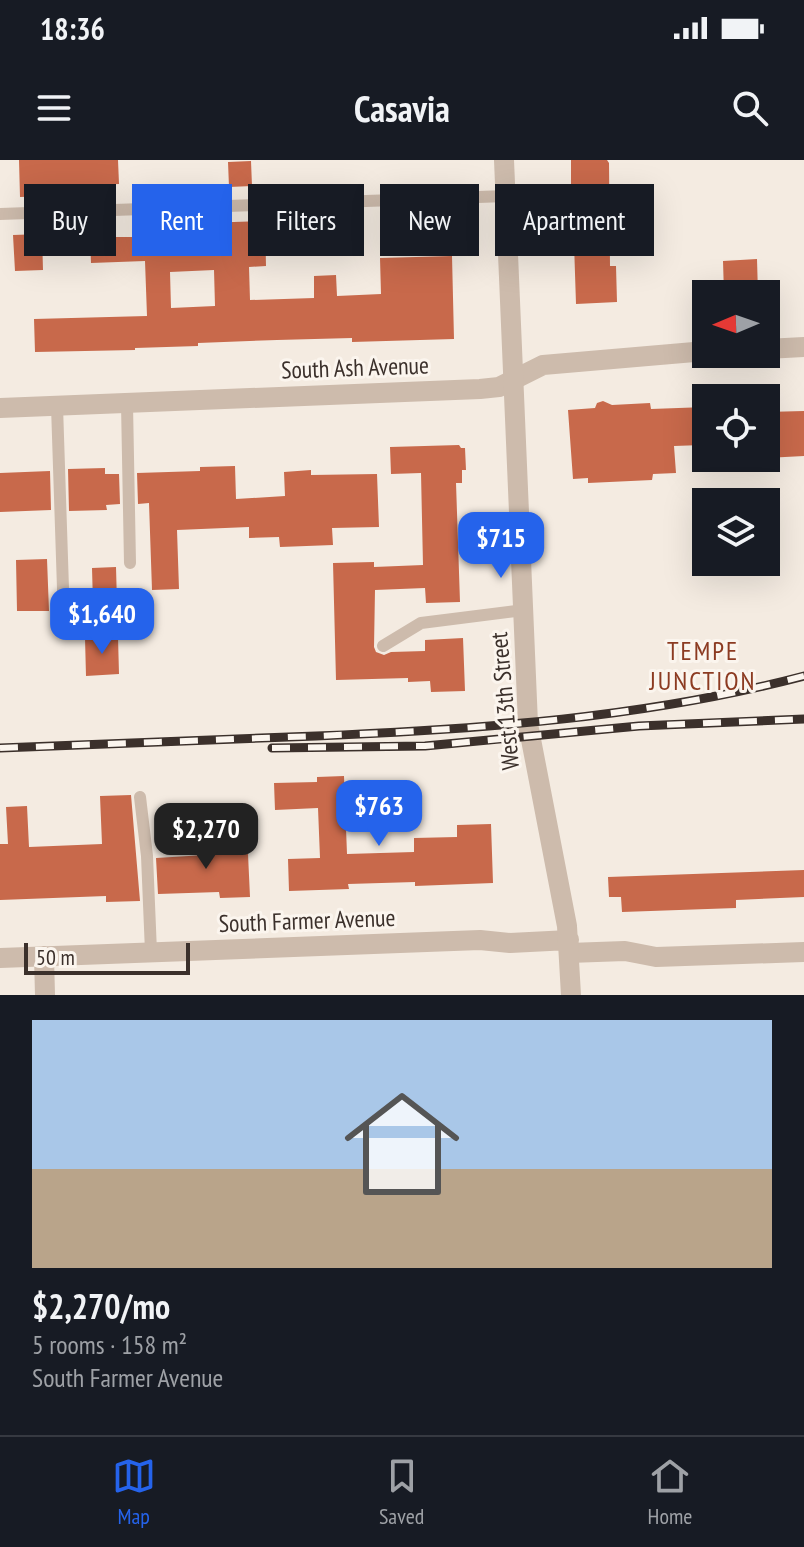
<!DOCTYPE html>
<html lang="en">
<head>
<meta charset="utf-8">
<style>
  :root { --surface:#171b24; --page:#20242c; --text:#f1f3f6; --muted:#9ea1a6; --line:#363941; --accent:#2563eb }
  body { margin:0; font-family:"PT Sans Narrow",sans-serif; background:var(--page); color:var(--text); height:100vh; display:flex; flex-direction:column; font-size:30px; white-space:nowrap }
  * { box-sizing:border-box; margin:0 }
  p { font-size:26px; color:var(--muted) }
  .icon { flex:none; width:44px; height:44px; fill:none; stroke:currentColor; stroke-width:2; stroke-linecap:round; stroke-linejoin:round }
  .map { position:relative; height:835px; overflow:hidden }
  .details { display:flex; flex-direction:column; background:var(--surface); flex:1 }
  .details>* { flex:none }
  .hud { position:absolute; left:24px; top:24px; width:756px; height:72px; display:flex; gap:16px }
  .needle { width:52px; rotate:268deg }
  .tools { position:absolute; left:692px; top:120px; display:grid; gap:16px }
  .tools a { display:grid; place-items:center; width:88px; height:88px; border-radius:0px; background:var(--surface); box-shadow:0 8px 32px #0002; font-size:40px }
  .scale { position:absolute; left:24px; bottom:20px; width:166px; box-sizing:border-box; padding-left:8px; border:4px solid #3b302b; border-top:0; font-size:22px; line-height:28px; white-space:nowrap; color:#3b302b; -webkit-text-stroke:6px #fbf5ee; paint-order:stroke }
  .price { position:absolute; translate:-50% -68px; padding:0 18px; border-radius:16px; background:var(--accent); color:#fff; font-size:26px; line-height:52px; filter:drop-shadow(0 2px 4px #0008) }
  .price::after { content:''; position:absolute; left:50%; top:48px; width:24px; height:18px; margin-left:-12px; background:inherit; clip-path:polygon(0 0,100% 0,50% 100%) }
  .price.current { background:#222; color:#fff }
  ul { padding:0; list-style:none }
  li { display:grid; align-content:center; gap:16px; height:424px; padding:0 32px }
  li span { display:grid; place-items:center; height:248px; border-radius:0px; color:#555 }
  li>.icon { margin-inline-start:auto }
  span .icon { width:144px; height:144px; fill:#fffc; stroke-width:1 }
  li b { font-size:34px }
  .tag { padding:0 28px; border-radius:0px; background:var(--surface); box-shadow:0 8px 32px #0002; font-size:28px; line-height:72px }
  .tag.current { background:var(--accent); color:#fff }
  .status { display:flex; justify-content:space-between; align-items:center; height:56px; padding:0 40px; background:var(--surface); direction:ltr }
  .status svg { height:22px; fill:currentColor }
  header { display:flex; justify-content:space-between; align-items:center; height:104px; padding:0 32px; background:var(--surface); font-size:36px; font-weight:600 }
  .tabs { display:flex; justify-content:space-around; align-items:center; height:112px; border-top:2px solid var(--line); background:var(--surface); font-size:22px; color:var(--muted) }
  .tabs a { display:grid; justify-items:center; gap:4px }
  .tabs .current { color:var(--accent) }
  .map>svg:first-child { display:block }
  .building { fill:#c8694b; fill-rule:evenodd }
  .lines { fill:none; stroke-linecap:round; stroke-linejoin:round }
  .service { stroke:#cdbbac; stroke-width:12 }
  .minor { stroke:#cdbbac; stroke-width:20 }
  .tertiary { stroke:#cdbbac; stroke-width:20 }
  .rail-casing { stroke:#3b302b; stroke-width:9 }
  .rail { stroke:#fbf5ee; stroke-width:6; stroke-dasharray:18; stroke-linecap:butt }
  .labels { text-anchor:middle; stroke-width:6; stroke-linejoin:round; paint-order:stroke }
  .street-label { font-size:24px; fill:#3b302b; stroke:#fbf5ee }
  .neighbourhood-label { font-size:26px; letter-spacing:2px; fill:#8c3b22; stroke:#fbf5ee }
</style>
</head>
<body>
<div class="status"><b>18:36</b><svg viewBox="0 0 49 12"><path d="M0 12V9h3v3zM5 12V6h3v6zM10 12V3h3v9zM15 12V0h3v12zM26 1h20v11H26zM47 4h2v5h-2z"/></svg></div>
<header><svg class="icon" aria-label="menu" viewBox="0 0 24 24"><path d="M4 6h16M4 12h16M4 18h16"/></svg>Casavia<svg class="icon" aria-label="search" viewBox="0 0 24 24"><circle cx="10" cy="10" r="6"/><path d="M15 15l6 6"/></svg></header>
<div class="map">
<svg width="804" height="835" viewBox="0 0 804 835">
  <rect width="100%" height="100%" fill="#f4ebe1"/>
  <path class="building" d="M19 0H118L119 24 57 26V36L20 37Z
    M571 0H607L609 3 610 106H616L617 142 576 144 574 83H571Z
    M251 1 252 26 229 27 228 2Z
    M204 58V63L265 61 266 106 249 107 250 140 314 138V116L336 115 337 136 381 134 380 98 452 96 454 179 352 182V178L277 180 198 183V186L135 188V190L35 192 34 159 147 156 145 101 91 103 90 77H174V60ZM214 110 215 146 171 148 170 112Z
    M42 74 43 110 15 111 13 75Z
    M757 99 758 134H724L723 101Z
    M603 241 612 245 650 243 651 249 706 247V281H702V285L674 286 676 313 653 314 652 320 588 323V318L573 319 568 250 595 248 597 243Z
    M804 251V296L766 298V252Z
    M459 285 461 288H465L466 310H462V323H456L460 442 426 443 425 428 375 430 374 487 376 492 384 495 391 492 425 491V480L463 478 465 531 431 532 430 521 408 522V518L336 520 333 403 374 402V407L423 405 421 313 391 314 390 287Z
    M235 306 236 339 285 336 284 312 311 310V315L377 314 379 367 332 368 333 385 280 387 279 377 249 378V367L177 370 179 429 152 430 149 343 138 344 137 313 200 311V307Z
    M105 308V314H119L120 344 106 345 107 350 69 351 68 309Z
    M50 311 51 350 0 352V313Z
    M47 399 49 451H17L16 400Z
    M116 407 117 443 93 444 92 408Z
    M118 477 119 514 86 516 85 478Z
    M344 616 347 694 414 692V678L457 677V665L491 664 493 723 415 726V722L348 724 349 729 289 731 288 699 320 698 318 648 275 650 274 623 317 622V617Z
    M131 635 140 741 106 742V736L0 740V684H8L6 647 27 646 29 687 102 684 100 636Z
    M224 669 225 695 248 694 250 737 220 738 219 732 158 734 156 698 205 695 204 670Z
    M804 710V737L736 740V748L622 752 621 737H609L608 717Z"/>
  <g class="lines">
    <path class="service" d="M0 54 506 36
      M127 244 130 403
      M57 246 64 459
      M383 486 421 463 524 450
      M140 637 147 696 151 792"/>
    <path class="minor" d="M766 189 804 187
      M0 248 480 229 499 227 543 205 706 191
      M569 793 625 791 656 797 804 792
      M44 796 45 835
      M0 798 480 780 510 783 569 780"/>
    <path class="tertiary" d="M504 0 528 564 567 766 571 835"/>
    <g class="rail-casing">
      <path id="rail" d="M0 588C105 584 211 580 316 576 481 569 644 558 804 516
        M272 588 425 586 639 566 804 559"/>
    </g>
    <use href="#rail" class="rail"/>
  </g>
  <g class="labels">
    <g class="street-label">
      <text transform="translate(355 208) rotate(-2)" y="8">South Ash Avenue</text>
      <text transform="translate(505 541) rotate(-95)" y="8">West 13th Street</text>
      <text transform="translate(307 761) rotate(-2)" y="8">South Farmer Avenue</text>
    </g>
    <g class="neighbourhood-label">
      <text x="703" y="500">TEMPE<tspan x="703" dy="30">JUNCTION</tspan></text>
    </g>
  </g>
</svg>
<div class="tools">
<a><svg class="needle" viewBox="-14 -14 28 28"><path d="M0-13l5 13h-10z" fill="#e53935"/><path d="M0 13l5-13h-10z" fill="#9ea1a6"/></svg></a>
<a><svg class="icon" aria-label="locate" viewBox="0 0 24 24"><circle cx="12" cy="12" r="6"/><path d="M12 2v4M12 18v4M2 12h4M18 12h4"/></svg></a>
<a><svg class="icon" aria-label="layers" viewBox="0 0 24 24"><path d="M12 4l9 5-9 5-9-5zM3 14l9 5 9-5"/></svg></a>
</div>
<div class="scale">50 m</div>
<b class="price" style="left:501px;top:420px">$715</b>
<b class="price" style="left:102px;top:496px">$1,640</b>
<b class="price" style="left:379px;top:688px">$763</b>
<b class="price current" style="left:206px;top:711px">$2,270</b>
<div class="hud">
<a class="tag">Buy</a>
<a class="tag current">Rent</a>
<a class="tag">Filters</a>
<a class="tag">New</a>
<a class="tag">Apartment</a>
</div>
</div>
<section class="details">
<ul>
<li><span style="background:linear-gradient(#a9c7e8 60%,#b9a48a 0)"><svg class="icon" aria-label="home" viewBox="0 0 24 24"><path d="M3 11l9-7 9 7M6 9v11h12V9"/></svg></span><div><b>$2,270/mo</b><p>5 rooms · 158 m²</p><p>South Farmer Avenue</p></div></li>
</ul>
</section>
<nav class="tabs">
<a class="current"><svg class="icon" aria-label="map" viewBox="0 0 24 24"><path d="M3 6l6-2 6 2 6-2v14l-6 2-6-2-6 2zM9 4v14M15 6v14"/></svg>Map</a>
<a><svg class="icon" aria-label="saved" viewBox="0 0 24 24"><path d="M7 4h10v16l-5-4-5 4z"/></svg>Saved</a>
<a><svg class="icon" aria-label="home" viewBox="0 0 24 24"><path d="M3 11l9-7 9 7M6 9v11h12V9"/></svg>Home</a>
</nav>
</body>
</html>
